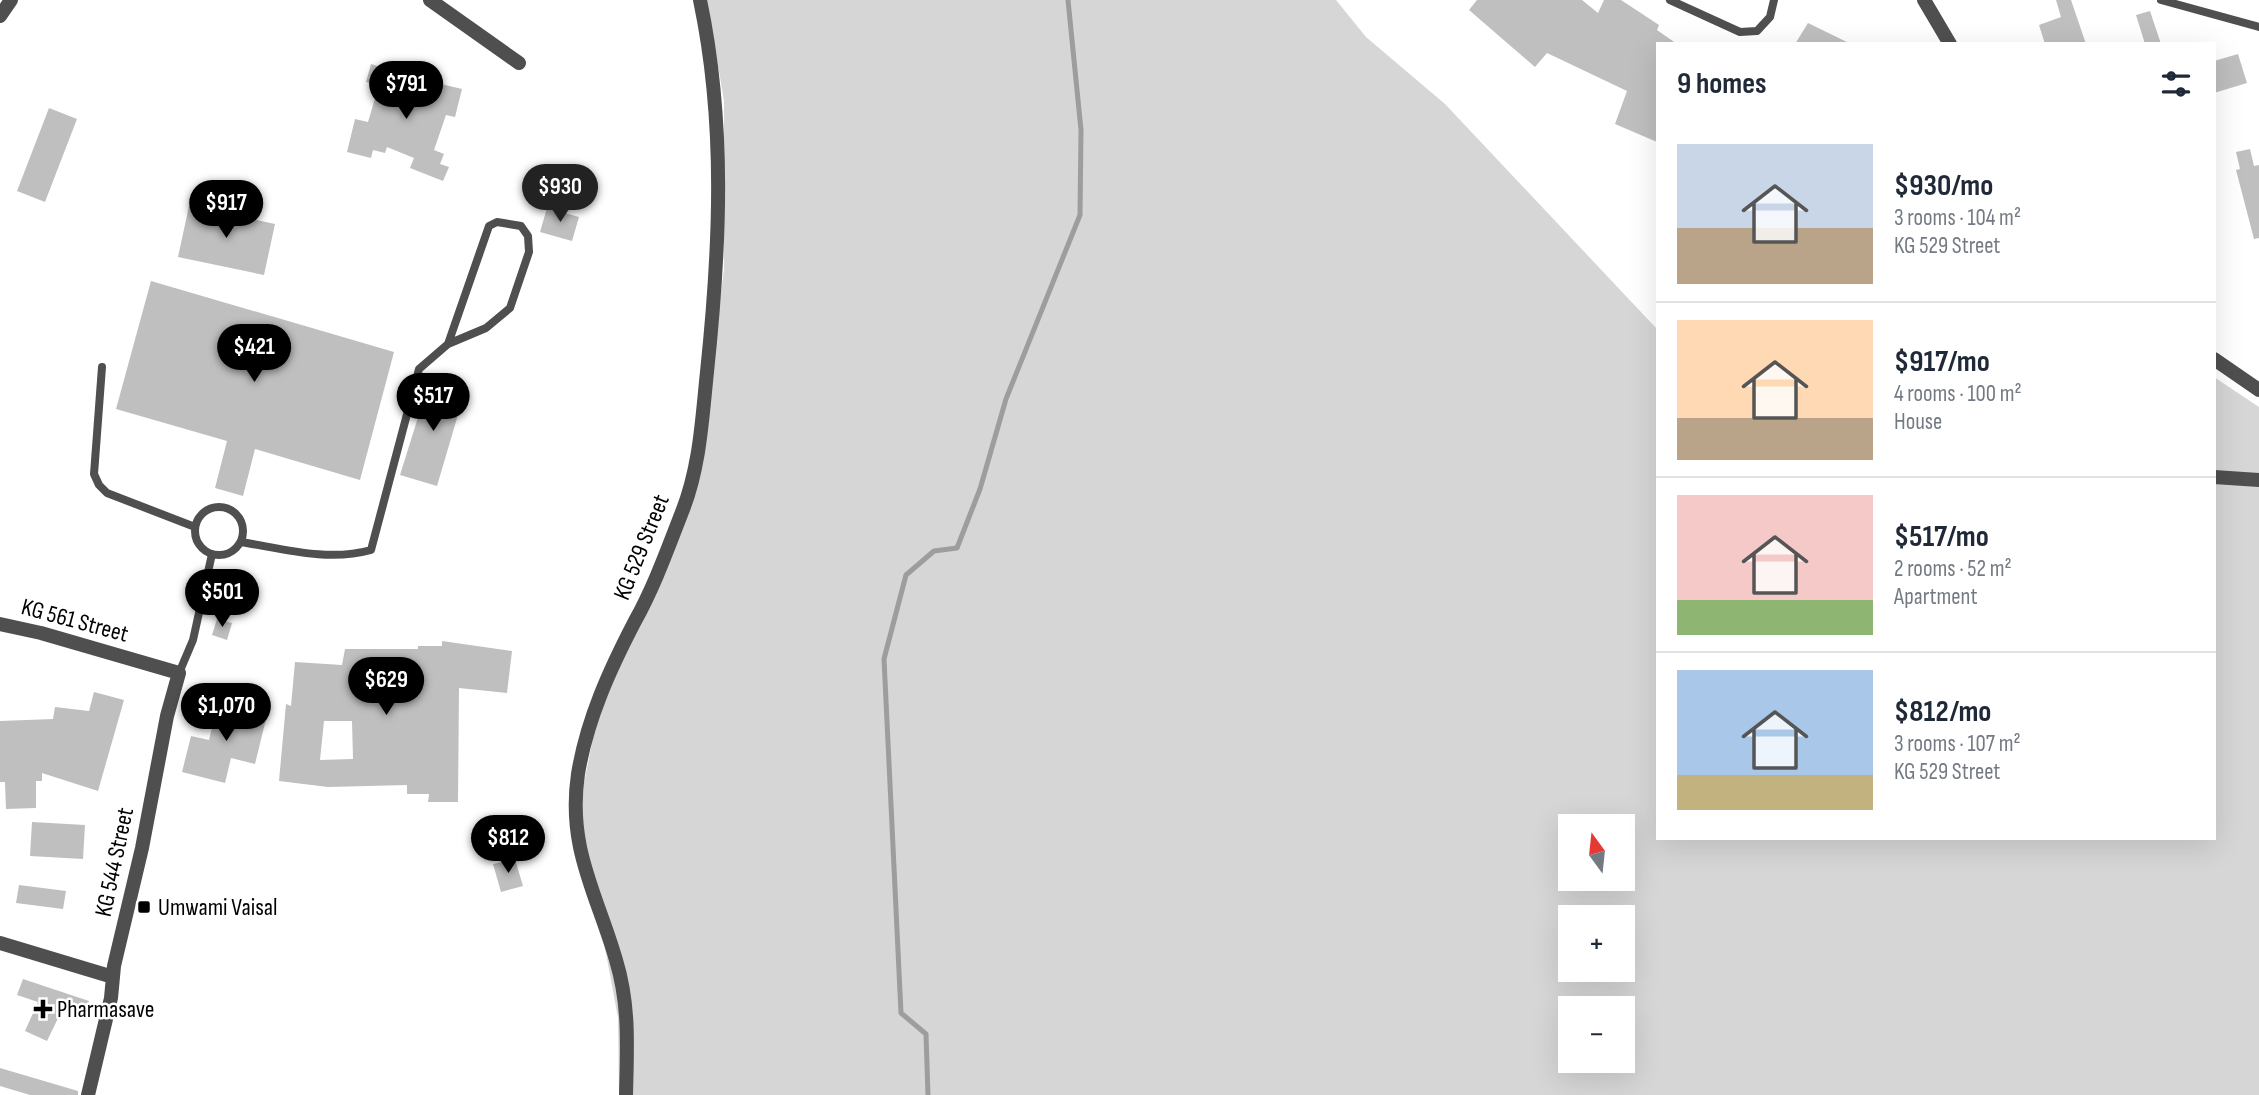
<!DOCTYPE html>
<html lang="en">
<head>
<meta charset="utf-8">
<style>
  :root { --surface:#fff; --page:#f2f2f3; --text:#1f2937; --muted:#747a83; --line:#e0e1e3; --accent:#000 }
  body { margin:0; font-family:"Sofia Sans Condensed",sans-serif; background:var(--page); color:var(--text); height:100vh; display:flex; flex-direction:column; font-size:26px; white-space:nowrap }
  * { box-sizing:border-box; margin:0 }
  p { font-size:23px; color:var(--muted) }
  .icon { flex:none; width:38px; height:38px; fill:none; stroke:currentColor; stroke-width:2; stroke-linecap:round; stroke-linejoin:round }
  .map { position:relative; flex:1; overflow:hidden }
  .sheet { position:absolute; left:1656px; top:42px; width:560px; height:798px; display:flex; flex-direction:column; background:var(--surface); border-radius:0px; box-shadow:0 7px 28px #0002 }
  .sheet>* { flex:none }
  .needle { width:46px; rotate:345deg }
  .buttons { position:absolute; left:1558px; top:814px; display:grid; gap:14px }
  .buttons a { display:grid; place-items:center; width:77px; height:77px; border-radius:0px; background:var(--surface); box-shadow:0 7px 28px #0002; font-size:35px }
  .price { position:absolute; translate:-50% -60px; padding:0 16px; border-radius:24px; background:var(--accent); color:#fff; font-size:23px; line-height:46px; filter:drop-shadow(0 2px 4px #0008) }
  .price::after { content:''; position:absolute; left:50%; top:42px; width:21px; height:16px; margin-left:-10px; background:inherit; clip-path:polygon(0 0,100% 0,50% 100%) }
  .price.on { background:#222; color:#fff }
  ul { padding:0; list-style:none }
  li { display:flex; align-items:center; gap:21px; height:175px; padding:0 21px }
  li+li { border-top:2px solid var(--line) }
  li span { display:grid; place-items:center; flex:none; width:196px; height:140px; border-radius:0px; color:#555 }
  li>.icon { margin-inline-start:auto }
  span .icon { width:84px; height:84px; fill:#fffc; stroke-width:1 }
  li b { font-size:30px }
  h2 { display:flex; justify-content:space-between; align-items:center; height:84px; padding:0 21px; font-size:30px }
  .map>svg:first-child { display:block }
  .green { fill:#d6d6d6; fill-rule:evenodd }
  .lines { fill:none; stroke-linecap:round; stroke-linejoin:round }
  .stream { stroke:#9d9d9d; stroke-width:5 }
  .building { fill:#bfbfbf; fill-rule:evenodd }
  .service { stroke:#4f4f4f; stroke-width:8 }
  .minor { stroke:#4f4f4f; stroke-width:14 }
  .tertiary { stroke:#4f4f4f; stroke-width:14 }
  .poi-dot { fill:#000; stroke:#fff; stroke-width:2.5 }
  .labels { text-anchor:middle; stroke-width:5; stroke-linejoin:round; paint-order:stroke }
  .street-label { font-size:24px; fill:#000; stroke:#fff }
  .poi-label { font-size:24px; fill:#000; stroke:#fff; text-anchor:start }
</style>
</head>
<body>
<div class="map">
<svg width="2259" height="1095" viewBox="0 0 2259 1095">
  <rect width="100%" height="100%" fill="#fff"/>
  <path class="green" d="M707 0H1336L1366 37 1445 104 1657 329V838H2214V377L2259 407V1095H619L618 1018 579 808 600 703 678 510 707 396 724 270V101ZM1570 826H1622V878H1570ZM1570 917H1622V970H1570ZM1570 1008H1622V1060H1570Z"/>
  <g class="lines">
    <path class="stream" d="M928 1095 926 1034 901 1013 884 659 906 575 934 551 957 548 980 489 1006 399 1080 215 1081 130 1068 0"/>
  </g>
  <path class="building" d="M1477 0H1582L1598 13 1604 0H1621L1659 25 1657 30 1677 44H1657V142L1615 124 1627 91 1547 53 1535 67 1469 10Z
    M2056 0H2071L2086 44H2045L2039 25 2061 17Z
    M2150 11 2161 44H2145L2136 15Z
    M1808 23 1851 44H1795Z
    M2238 54 2247 83 2214 93V61Z
    M371 64 406 74 404 81 439 92 441 84 462 89 455 117 446 115 434 150 444 154 440 164 449 167 443 181 410 168 414 158 387 147 385 153 373 150 371 158 347 152 355 119 368 122 379 85 366 82Z
    M49 108 77 119 45 202 17 191Z
    M2250 149 2254 166 2259 165V238L2254 239 2236 170 2240 169 2236 152Z
    M189 206 275 224 264 275 178 257Z
    M547 208 579 217 572 241 540 232Z
    M151 281 394 352 360 480 255 449 243 496 215 488 227 441 116 409Z
    M430 379 465 391 437 486 400 475Z
    M217 619 232 623 227 640 212 635Z
    M442 641 512 651 507 693 459 688 458 802H428L429 794H407V785L328 787 279 781 286 704 291 706 295 662 342 665 345 649H418V646H442ZM324 721H352L353 759 320 760Z
    M94 692 124 700 98 791 42 773V781H36V808L6 809 5 782H0V721L53 719 55 707 89 711Z
    M218 703 267 715 255 764 231 758 225 783 182 772 191 736 209 740Z
    M32 822 85 825 83 859 30 856Z
    M515 859 523 886 501 892 493 864Z
    M19 885 66 891 63 909 16 903Z
    M23 979 89 1001 83 1017 62 1010 47 1041 25 1031 38 1002 17 995Z
    M0 1068 78 1091V1095H30L0 1086Z"/>
  <g class="lines">
    <path class="service" d="M1670 0 1740 32 1757 31 1770 17 1774 0
      M2161 0 2259 27
      M102 367 94 474 99 485 107 493 195 527
      M195 531a24 24 0 1 1 48 0a24 24 0 1 1-48 0Z
      M241 542C284 549 328 562 371 550L419 369 448 344 486 328 510 308 529 252 528 236 521 226 497 222 489 226 448 344
      M179 673 193 640 212 554"/>
    <path class="minor" d="M430 0 519 63
      M0 16 11 0
      M2214 477 2259 480
      M0 624 41 633 179 673 167 716 142 848 114 966 111 998 88 1095
      M0 943 113 977
      M626 1095C627 1048 630 1006 616 960 597 894 567 848 578 774 587 719 610 669 635 621 654 587 668 548 682 512 700 467 702 419 707 372 720 248 726 123 700 0"/>
    <path class="tertiary" d="M1924 0 1950 44
      M2214 359 2259 390"/>
  </g>
  <g class="poi-dot">
    <rect x="137" y="900" width="14" height="14" rx="3.5"/>
    <path d="M39.5 998.5h7v7h7v7h-7v7h-7v-7h-7v-7h7z"/>
  </g>
  <g class="labels">
    <g class="street-label">
      <text transform="translate(641 547) rotate(-68)" y="8">KG 529 Street</text>
      <text transform="translate(75 620) rotate(15)" y="8">KG 561 Street</text>
      <text transform="translate(114 862) rotate(-78)" y="8">KG 544 Street</text>
    </g>
    <g class="poi-label">
      <text x="158" y="915">Umwami Vaisal</text>
      <text x="57" y="1017">Pharmasave</text>
    </g>
  </g>
</svg>
<div class="buttons">
<a><svg class="needle" viewBox="-14 -14 28 28"><path d="M0-13l5 13h-10z" fill="#e53935"/><path d="M0 13l5-13h-10z" fill="#747a83"/></svg></a>
<a>+</a>
<a>−</a>
</div>
<b class="price" style="left:406px;top:121px">$791</b>
<b class="price on" style="left:560px;top:224px">$930</b>
<b class="price" style="left:226px;top:240px">$917</b>
<b class="price" style="left:254px;top:384px">$421</b>
<b class="price" style="left:433px;top:433px">$517</b>
<b class="price" style="left:222px;top:629px">$501</b>
<b class="price" style="left:386px;top:717px">$629</b>
<b class="price" style="left:226px;top:743px">$1,070</b>
<b class="price" style="left:508px;top:875px">$812</b>
<section class="sheet">
<h2>9 homes<svg class="icon" aria-label="filters" viewBox="0 0 24 24"><path d="M4 7h16M4 17h16"/><circle cx="9" cy="7" r="2"/><circle cx="15" cy="17" r="2"/></svg></h2>
<ul>
<li><span style="background:linear-gradient(#c9d6e8 60%,#b9a48a 0)"><svg class="icon" aria-label="home" viewBox="0 0 24 24"><path d="M3 11l9-7 9 7M6 9v11h12V9"/></svg></span><div><b>$930/mo</b><p>3 rooms · 104 m²</p><p>KG 529 Street</p></div></li>
<li><span style="background:linear-gradient(#ffd9b3 70%,#b9a48a 0)"><svg class="icon" aria-label="home" viewBox="0 0 24 24"><path d="M3 11l9-7 9 7M6 9v11h12V9"/></svg></span><div><b>$917/mo</b><p>4 rooms · 100 m²</p><p>House</p></div></li>
<li><span style="background:linear-gradient(#f6c9c9 75%,#8fb573 0)"><svg class="icon" aria-label="home" viewBox="0 0 24 24"><path d="M3 11l9-7 9 7M6 9v11h12V9"/></svg></span><div><b>$517/mo</b><p>2 rooms · 52 m²</p><p>Apartment</p></div></li>
<li><span style="background:linear-gradient(#a9c7e8 75%,#c2b280 0)"><svg class="icon" aria-label="home" viewBox="0 0 24 24"><path d="M3 11l9-7 9 7M6 9v11h12V9"/></svg></span><div><b>$812/mo</b><p>3 rooms · 107 m²</p><p>KG 529 Street</p></div></li>
</ul>
</section>
</div>
</body>
</html>
